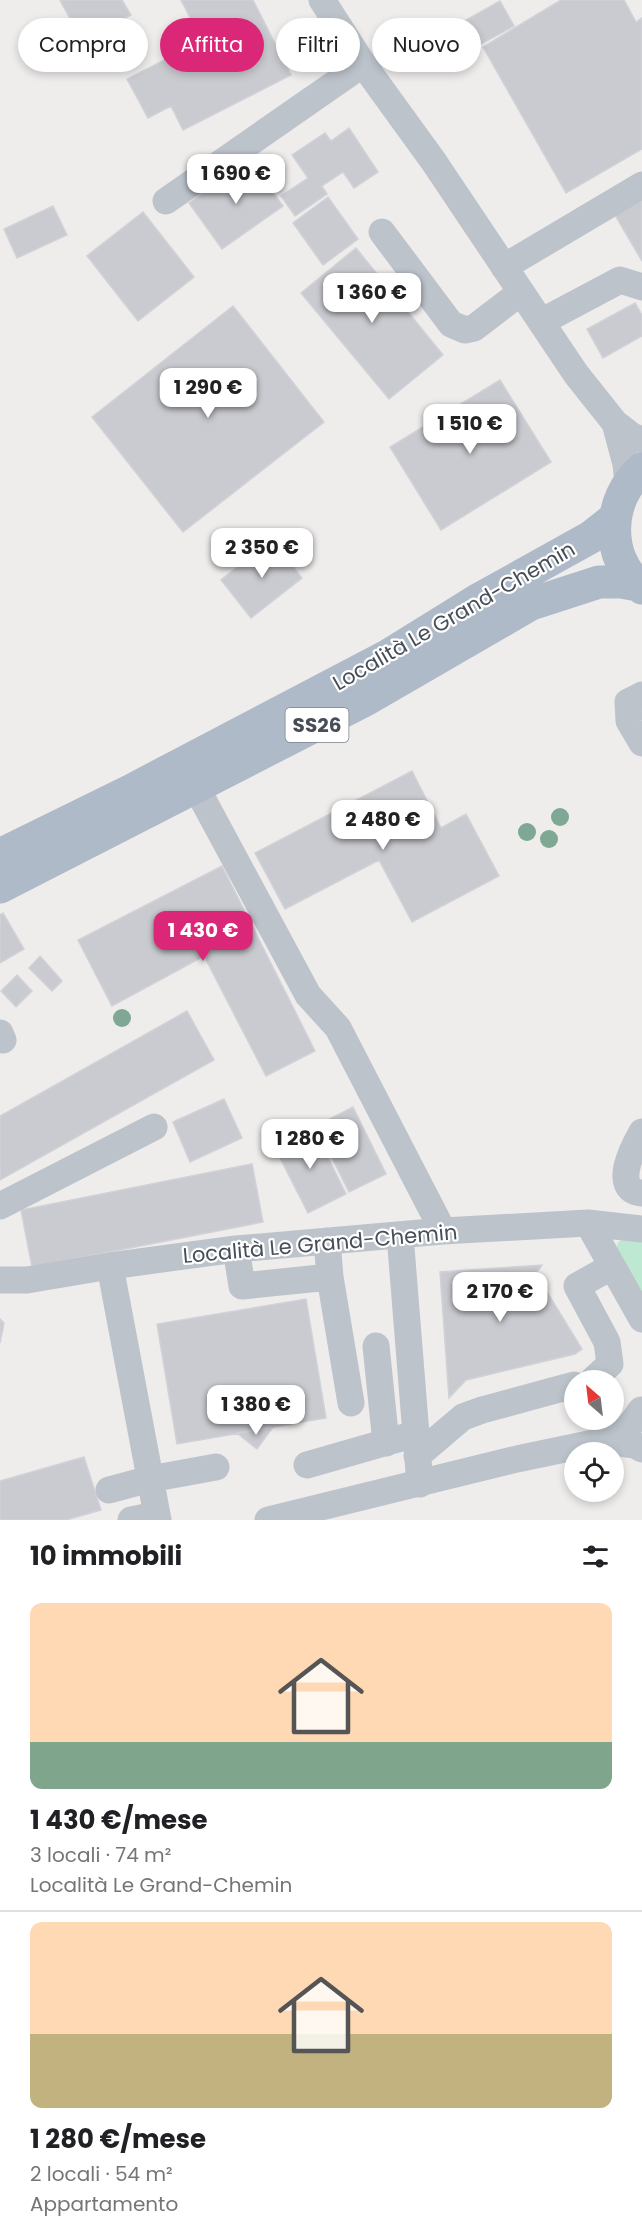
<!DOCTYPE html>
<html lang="it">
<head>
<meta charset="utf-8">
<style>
  :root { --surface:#fff; --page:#f6f6f6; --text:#202124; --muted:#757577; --line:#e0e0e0; --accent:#db2777 }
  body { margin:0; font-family:Poppins,sans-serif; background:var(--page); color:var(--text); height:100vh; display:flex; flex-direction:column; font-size:22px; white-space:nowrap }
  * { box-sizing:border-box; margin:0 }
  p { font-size:20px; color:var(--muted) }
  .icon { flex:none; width:33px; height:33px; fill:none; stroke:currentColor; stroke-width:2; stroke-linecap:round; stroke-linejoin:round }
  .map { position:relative; height:1520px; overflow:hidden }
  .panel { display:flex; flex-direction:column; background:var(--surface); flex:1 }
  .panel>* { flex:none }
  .guide { position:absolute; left:18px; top:18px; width:606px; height:54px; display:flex; gap:12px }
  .needle { width:39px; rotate:332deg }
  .tools { position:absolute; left:564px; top:1370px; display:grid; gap:12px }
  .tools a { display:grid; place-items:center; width:60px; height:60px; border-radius:50%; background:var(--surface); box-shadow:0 3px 9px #0003; font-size:30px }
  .price { position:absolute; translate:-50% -51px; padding:0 14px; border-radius:12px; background:#fff; color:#222; font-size:20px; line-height:39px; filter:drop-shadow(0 2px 3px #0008) }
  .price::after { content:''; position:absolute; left:50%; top:36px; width:18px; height:14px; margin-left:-9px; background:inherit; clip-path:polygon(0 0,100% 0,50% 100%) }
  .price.active { background:var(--accent); color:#fff }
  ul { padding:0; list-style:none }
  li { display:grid; align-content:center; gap:12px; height:318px; padding:0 30px }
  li+li { border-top:2px solid var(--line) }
  li span { display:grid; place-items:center; height:186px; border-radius:12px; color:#555 }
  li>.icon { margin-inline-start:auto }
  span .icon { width:108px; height:108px; fill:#fffc; stroke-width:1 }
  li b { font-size:26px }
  h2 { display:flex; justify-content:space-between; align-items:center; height:72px; padding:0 30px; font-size:26px }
  .tag { padding:0 21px; border-radius:27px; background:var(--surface); box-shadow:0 3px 9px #0003; font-size:21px; line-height:54px }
  .tag.active { background:var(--accent); color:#fff }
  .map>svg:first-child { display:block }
  .green { fill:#bee8d1 }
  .building { fill:#cacbd0; stroke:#d1d2d7; stroke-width:1.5 }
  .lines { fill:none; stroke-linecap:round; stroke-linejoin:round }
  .minor { stroke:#bcc3ca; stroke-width:27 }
  .major { stroke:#aebac8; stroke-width:33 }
  .tree { fill:#7ea794 }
  .labels { text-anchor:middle; stroke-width:4.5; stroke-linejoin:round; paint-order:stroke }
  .shield { fill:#fff; stroke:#7e8389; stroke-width:1.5 }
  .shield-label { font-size:20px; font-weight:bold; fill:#474e57 }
  .street-label { font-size:21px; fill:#474e57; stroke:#fff }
</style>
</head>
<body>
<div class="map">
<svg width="642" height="1520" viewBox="0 0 642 1520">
  <rect width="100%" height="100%" fill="#efecec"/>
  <path class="green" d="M626 1238 642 1239V1303L614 1256 618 1242Z"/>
  <path class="building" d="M60 0H122L131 15 82 41Z
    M181 0H253L291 75 183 130 171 106 148 118 127 79 202 41Z
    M561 0H624L636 22 642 18V149L566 193 483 47Z
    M500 1 514 26 463 54 450 29Z
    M349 128 378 172 354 188 343 172 322 186 327 194 295 216 281 196 308 178 292 155 325 133 331 141Z
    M249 160 283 206 222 249 189 203Z
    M642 192V261L612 210Z
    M328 197 358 239 323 265 293 223Z
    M53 206 67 235 17 258 4 229Z
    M143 212 194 277 138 321 87 256Z
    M356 248 443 355 389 399 301 293Z
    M635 303 642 315V336L603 358 587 329Z
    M233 306 324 422 183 532 92 417Z
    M500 380 551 462 441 530 390 447Z
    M272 540 302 578 251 618 221 580Z
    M412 771 441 828 466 814 499 876 412 922 379 860 285 909 255 853Z
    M222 866 315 1051 266 1076 204 956 112 1006 78 940Z
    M3 913 24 949 0 963V915Z
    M40 956 62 981 52 991 29 968Z
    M17 975 32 991 16 1007 1 991Z
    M187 1011 214 1060 0 1180V1116Z
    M224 1099 242 1138 190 1162 173 1122Z
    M353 1107 386 1174 349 1192 316 1126Z
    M313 1127 346 1194 308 1213 274 1146Z
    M252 1164 263 1222 32 1267 21 1210Z
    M542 1265 536 1274 582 1349 575 1354 466 1380 449 1398 440 1272Z
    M306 1299 326 1418 177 1444 157 1324Z
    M0 1319 4 1323 0 1343Z
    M273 1427 257 1449 237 1433Z
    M84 1457 101 1510 66 1520H0V1481Z"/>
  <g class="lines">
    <path class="minor" d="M322 0 363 64 434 162 576 374 615 423 632 436 642 440
      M166 201 363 64
      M382 232 451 324 465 330 474 328 521 292
      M504 267 642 185
      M541 322 620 280 642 287
      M615 423 626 464 628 484
      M642 695 628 702 629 721 642 743
      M196 787 308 995 338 1028 443 1231
      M0 1033 3 1040
      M642 1132C634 1146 610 1190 642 1193
      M0 1206 154 1127
      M588 1223 642 1319
      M400 1235 420 1484
      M236 1249 242 1286 330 1277 327 1241
      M110 1266 158 1520
      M330 1277 351 1403
      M0 1280H27L110 1266 236 1249 443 1231 588 1223 642 1229
      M376 1346 386 1443
      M593 1380 610 1364 607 1342 577 1286 611 1267
      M603 1441 635 1445 642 1449
      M417 1456 463 1417 482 1410 574 1385
      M307 1465 415 1434
      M109 1490 150 1479 216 1467
      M131 1520 156 1515
      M268 1520 517 1459 603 1441 620 1434 631 1424 641 1410"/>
    <path class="major" d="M642 469C607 499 604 558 642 588
      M0 855 130 791 389 655 476 601 591 537 615 518
      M0 887 367 699 531 604 599 582H621L638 585"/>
  </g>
  <g class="tree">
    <circle cx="560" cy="817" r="9"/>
    <circle cx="527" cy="832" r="9"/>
    <circle cx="549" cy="839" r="9"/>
    <circle cx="122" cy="1018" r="9"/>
  </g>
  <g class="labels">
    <rect class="shield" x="285.5" y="708" width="63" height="34" rx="4.5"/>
    <g class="shield-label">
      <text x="317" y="732">SS26</text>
    </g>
    <g class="street-label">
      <text transform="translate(454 616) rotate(-30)" y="7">Località Le Grand-Chemin</text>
      <text transform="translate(320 1244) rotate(-5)" y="7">Località Le Grand-Chemin</text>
    </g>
  </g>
</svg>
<div class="tools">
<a><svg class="needle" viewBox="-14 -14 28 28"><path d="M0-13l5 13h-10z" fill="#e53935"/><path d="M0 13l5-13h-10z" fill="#757577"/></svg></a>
<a><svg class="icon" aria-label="locate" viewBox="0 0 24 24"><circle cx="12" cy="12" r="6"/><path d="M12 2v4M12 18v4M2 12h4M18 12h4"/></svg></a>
</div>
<b class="price" style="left:236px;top:205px">1 690 €</b>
<b class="price" style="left:372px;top:324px">1 360 €</b>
<b class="price" style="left:208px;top:419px">1 290 €</b>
<b class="price" style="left:470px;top:455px">1 510 €</b>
<b class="price" style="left:262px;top:579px">2 350 €</b>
<b class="price" style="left:383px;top:851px">2 480 €</b>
<b class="price active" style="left:203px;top:962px">1 430 €</b>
<b class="price" style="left:310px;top:1170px">1 280 €</b>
<b class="price" style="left:500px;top:1323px">2 170 €</b>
<b class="price" style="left:256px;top:1436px">1 380 €</b>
<div class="guide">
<a class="tag">Compra</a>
<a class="tag active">Affitta</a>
<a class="tag">Filtri</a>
<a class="tag">Nuovo</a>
</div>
</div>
<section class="panel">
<h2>10 immobili<svg class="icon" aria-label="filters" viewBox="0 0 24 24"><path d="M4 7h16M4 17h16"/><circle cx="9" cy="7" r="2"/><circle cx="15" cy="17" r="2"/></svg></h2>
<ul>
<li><span style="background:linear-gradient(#ffd9b3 75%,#7fa58c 0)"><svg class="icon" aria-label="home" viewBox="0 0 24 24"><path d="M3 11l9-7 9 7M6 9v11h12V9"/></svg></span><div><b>1 430 €/mese</b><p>3 locali · 74 m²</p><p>Località Le Grand-Chemin</p></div></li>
<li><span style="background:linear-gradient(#ffd9b3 60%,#c2b280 0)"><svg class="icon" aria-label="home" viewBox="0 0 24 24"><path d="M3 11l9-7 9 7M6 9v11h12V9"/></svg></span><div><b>1 280 €/mese</b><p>2 locali · 54 m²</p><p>Appartamento</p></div></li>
</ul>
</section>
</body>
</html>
